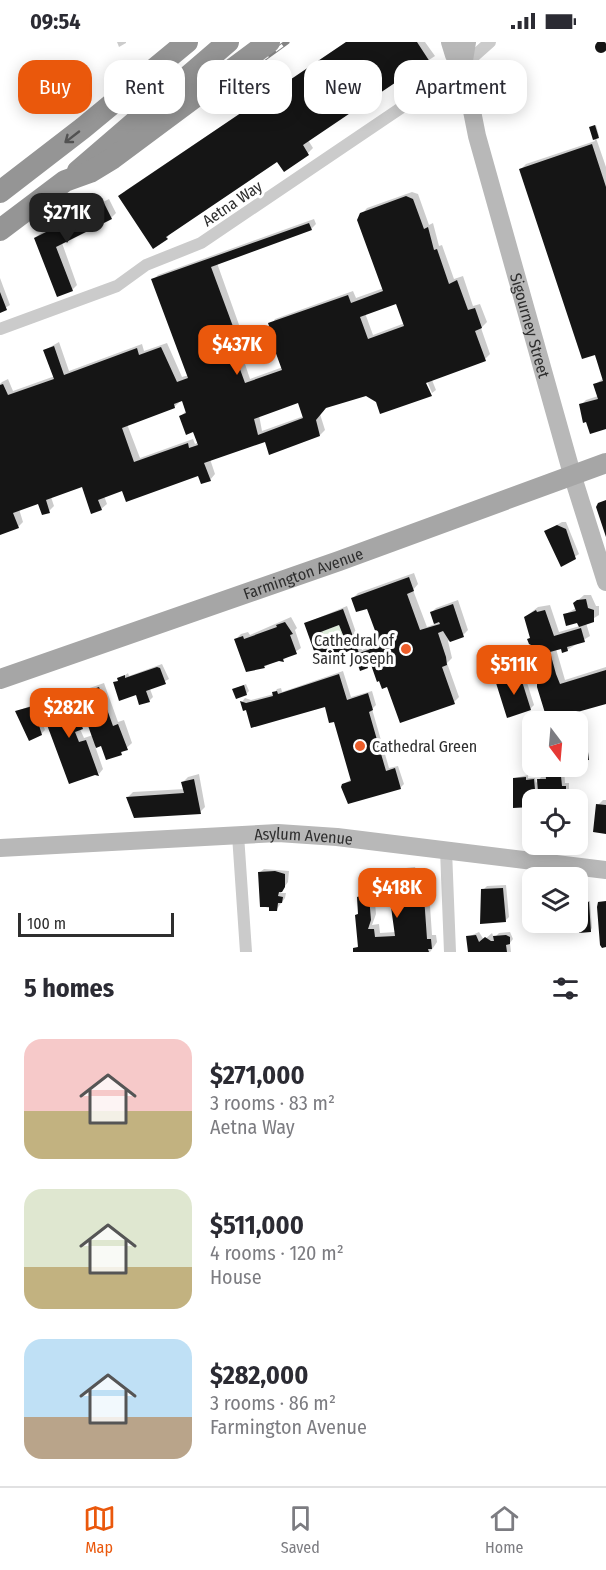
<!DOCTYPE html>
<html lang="en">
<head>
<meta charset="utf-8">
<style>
  :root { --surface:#fff; --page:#f7f7f7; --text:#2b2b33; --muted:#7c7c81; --line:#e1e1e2; --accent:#ea580c }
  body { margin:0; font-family:"Fira Sans Condensed",sans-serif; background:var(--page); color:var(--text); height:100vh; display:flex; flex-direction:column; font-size:22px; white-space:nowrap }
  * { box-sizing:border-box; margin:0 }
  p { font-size:20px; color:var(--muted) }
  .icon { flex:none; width:33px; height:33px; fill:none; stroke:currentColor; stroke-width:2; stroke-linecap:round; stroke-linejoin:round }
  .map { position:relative; height:910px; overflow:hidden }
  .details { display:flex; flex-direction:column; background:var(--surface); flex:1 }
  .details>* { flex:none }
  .top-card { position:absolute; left:18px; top:18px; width:570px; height:54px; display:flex; gap:12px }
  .needle { width:39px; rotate:164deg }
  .tools { position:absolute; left:522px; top:669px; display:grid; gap:12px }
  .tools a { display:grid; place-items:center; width:66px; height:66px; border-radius:12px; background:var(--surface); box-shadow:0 3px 15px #0003; font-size:30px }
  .scale { position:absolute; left:18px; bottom:15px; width:156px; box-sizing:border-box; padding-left:6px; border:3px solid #2e2e2e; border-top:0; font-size:16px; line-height:21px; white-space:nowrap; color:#2e2e2e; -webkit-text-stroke:4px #fff; paint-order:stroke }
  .price { position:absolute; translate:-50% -51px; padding:0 14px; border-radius:12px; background:var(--accent); color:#fff; font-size:20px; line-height:39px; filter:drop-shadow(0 2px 3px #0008) }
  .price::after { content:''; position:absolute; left:50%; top:36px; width:18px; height:14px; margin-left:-9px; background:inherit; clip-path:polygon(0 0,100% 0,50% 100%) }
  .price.active { background:#222; color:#fff }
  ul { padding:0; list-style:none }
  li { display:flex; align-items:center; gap:18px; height:150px; padding:0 24px }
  li span { display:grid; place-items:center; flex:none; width:168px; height:120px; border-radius:18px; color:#555 }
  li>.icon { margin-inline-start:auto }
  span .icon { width:72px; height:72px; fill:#fffc; stroke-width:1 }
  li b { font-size:26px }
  h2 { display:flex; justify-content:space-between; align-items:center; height:72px; padding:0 24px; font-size:26px }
  .pill { padding:0 21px; border-radius:18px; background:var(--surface); box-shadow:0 3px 15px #0003; font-size:21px; line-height:54px }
  .pill.active { background:var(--accent); color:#fff }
  .status { display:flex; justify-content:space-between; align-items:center; height:42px; padding:0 30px; background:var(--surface); direction:ltr }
  .status svg { height:16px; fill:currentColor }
  .menu { display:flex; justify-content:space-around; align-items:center; height:84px; border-top:2px solid var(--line); background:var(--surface); font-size:16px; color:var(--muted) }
  .menu a { display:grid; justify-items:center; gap:3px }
  .menu .active { color:var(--accent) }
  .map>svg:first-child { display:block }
  .green { fill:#deecdb }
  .shadow { fill:#0003; fill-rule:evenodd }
  .building { fill:#151515; fill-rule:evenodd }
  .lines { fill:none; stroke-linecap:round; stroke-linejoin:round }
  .street { stroke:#cbcbcb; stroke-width:12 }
  .secondary { stroke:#b8b8b8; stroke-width:18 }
  .primary { stroke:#a6a6a6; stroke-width:20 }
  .highway { stroke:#959595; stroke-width:22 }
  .rail-casing { stroke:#838383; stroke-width:5 }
  .rail { stroke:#fff; stroke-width:3; stroke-dasharray:9; stroke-linecap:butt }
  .highway-bridge { stroke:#959595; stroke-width:22 }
  .oneway { stroke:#525252 }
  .poi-dot { fill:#eb5d2a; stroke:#fff; stroke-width:2 }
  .labels { text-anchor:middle; stroke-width:6; stroke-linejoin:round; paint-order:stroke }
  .street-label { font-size:16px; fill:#2e2e2e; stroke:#fff }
  .poi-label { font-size:16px; fill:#2e2e2e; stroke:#fff; text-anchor:end }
</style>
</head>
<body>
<div class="status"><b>09:54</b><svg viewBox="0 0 49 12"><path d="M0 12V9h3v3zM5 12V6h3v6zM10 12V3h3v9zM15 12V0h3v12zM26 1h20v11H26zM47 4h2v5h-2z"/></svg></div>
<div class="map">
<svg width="606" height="910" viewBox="0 0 606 910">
  <rect width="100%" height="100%" fill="#fff"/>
  <path class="green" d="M339 583 343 593 322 601 318 591Z"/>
  <path class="shadow" d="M117 0H126V1L119 5Z
    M346 0H425L435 14 308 98 313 106 308 111 284 128 278 118 171 190 167 196 125 149Z
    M598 0H606V9H598Z
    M596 83 599 94 596 96 606 125V385L581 363 586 358 598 354 594 343 604 336 520 128 526 122 595 99 591 85Z
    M412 150 418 152 429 183 433 181 439 204 442 203 454 237 463 234 473 264 480 262 487 280 481 286 490 312 485 317 432 338 436 348 432 351 425 334 422 335 431 353 377 359 367 353 326 365 320 372 325 388 320 393 266 398 210 417 215 432 210 438 199 432 123 447 104 454 107 462 101 467 83 443 51 455 54 464 49 469 39 460 19 467 23 480 18 485 0 492V342L2 340 8 337 13 349 55 334 45 308 59 300 69 329 142 302 144 309 167 301 182 335 189 333 153 238 158 233 314 177 316 182 311 187 217 221 243 294 271 284 275 277 353 249 356 256 384 246 362 172 367 166ZM397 260 405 281 373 293 365 271ZM275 304 283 325 250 337 243 316ZM183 357 187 368 181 374 194 388 199 400 195 402 193 397 140 416 127 382 174 365ZM298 359 304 374 262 389 259 373Z
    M109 157 116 171 111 176 62 201 77 243 72 248 35 196 41 191Z
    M0 236 10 263 0 269Z
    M562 480H566L579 512 562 523 546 489Z
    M414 531 418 542 413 548 427 585 435 582 431 571 436 566 458 558 468 588 463 593 448 599 452 616 447 621 459 655 454 660 388 643 372 620 367 625 350 607 319 619 306 581 347 564 362 608 381 600 367 564 353 556 358 551ZM340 581 344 592 325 598 322 588Z
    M584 553H591L596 564H599V573L586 581 590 594 567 608 562 605 556 607 565 638 606 625V661L539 638 543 634 536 611 531 605 534 603 529 597 531 595 525 575 538 565 550 563 559 590 580 584 578 579 564 573 576 566 575 561Z
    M291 575 297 586 295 588 301 606 283 618 280 617 264 625 236 597 241 592 248 590 250 593Z
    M162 622 169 637 150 647 153 655 149 659 115 641 128 631 129 634Z
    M343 629 351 655 372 649 376 663 372 667 389 726 398 724 404 742 400 746 343 742 352 737 335 678 326 663 253 684 242 660 245 656 251 658 274 652 277 647 281 646 282 650Z
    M524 631 534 663 530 667 498 641Z
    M104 641 118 680 124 678 132 701 121 711 107 716 102 702 95 704 103 727 99 732 42 664 47 659 76 649 78 653 84 648ZM88 680 93 693 84 696 80 687Z
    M246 642 249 649 246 652 234 647Z
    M36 662 45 688 41 692 17 669Z
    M547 724H564L565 741H569V758H544L543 748H537V758H532V763L514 764 515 736 528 733V736H535L536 741 542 734H547Z
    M199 732 205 765 200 770 128 755 133 750 185 747 183 740 188 735Z
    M603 758H606V790L598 763Z
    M415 825 416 828 430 831 428 834 432 893H436L437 900 433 906 430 910H355L359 902 356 873 360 870 361 851 366 846 371 845V849H374L376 872 372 883 379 882 380 891 396 890 390 842 387 839 406 826Z
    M264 827 289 829 288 840 282 848 281 851H286L285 856 276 868 262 864 260 830Z
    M506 843 509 875 505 879 483 848 487 844Z
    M581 859H590L592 886 590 889H580L577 880Z
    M479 890 484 898 492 891 494 896 499 891 510 890 513 897 510 901 511 910H469L468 895Z"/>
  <path class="building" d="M595 5a6 6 0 1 1 12 0a6 6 0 1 1-12 0Z
    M346 0H417L430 20 415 30 414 28 303 103 309 113 284 130 277 120 166 195 168 197 153 207 118 154Z
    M595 83 599 96 593 98 589 85Z
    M592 102 606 145V387L590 392 586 380 583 381 579 362 598 357 593 342 603 339 595 313 582 317 519 127Z
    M406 154 413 157 424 187 428 185 434 208 437 207 449 242 457 238 468 268 475 266 482 286 475 289 486 319 426 341 432 354 380 372 376 360 366 354 326 366 316 378 320 394 269 413 265 400 204 421 211 439 201 442 198 434 126 460 122 449 98 458 102 468 91 472 82 445 46 458 50 471 42 473 38 462 13 471 19 486 0 493V343L3 342 8 353 54 337 43 308 54 304 64 333 137 306 139 313 161 305 177 340 188 336 151 237 309 181 312 188 211 225 238 298 270 287 268 281 348 253 351 261 383 249 357 178 360 171ZM396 262 404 284 368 297 360 275ZM274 306 282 328 245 341 237 319ZM182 359 186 371 179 374 186 393 193 390 198 403 189 406 188 401 134 420 122 386 175 366 174 362ZM298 361 303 376 258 393 254 377Z
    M104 161 112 177 56 205 73 249 57 255 34 196Z
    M0 250 7 268 0 271Z
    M606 458V495L596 465 598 461Z
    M557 483 566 487 576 517 561 525 544 489Z
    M409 535 414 549 407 552 420 588 440 582 439 580 434 582 430 570 453 562 464 595 450 600 443 589 438 591 446 615 447 623 442 625 455 662 400 681 387 645 382 647 379 639 377 640 369 617 365 618 368 626 360 629 356 617 352 618 349 609 318 620 304 581 343 567 359 611 368 608 380 602 367 567 356 570 351 556ZM339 583 343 593 322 601 318 591Z
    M586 557 588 566 594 568V580L579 585 577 581 566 584 563 572 576 569 573 561 577 558Z
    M536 568 537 570 545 568 554 594 581 586 585 600 567 605 568 609 562 611 561 607 550 610 556 632 560 642 606 628V662L556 676H552L550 670 545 671 537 645V637L542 636 535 612 532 613 530 605 533 604 529 602 527 597 530 596 524 575Z
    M285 580 293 592 290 593 297 612 283 617 284 620 279 619 264 624 265 626 246 630 234 597 243 594 244 597 277 585 276 583Z
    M157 625 160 626 166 642 146 649 150 660 139 663 136 653 119 659 113 640 118 639 117 636 125 633V636Z
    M339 632 347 658 368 651 373 668 369 670 386 729 395 726 401 747 348 762 341 745 342 742 351 739 334 680 329 681 325 665 251 686 246 668 243 669 240 659 246 661 273 654 272 650 277 649 278 652Z
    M520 633 531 668 507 676 496 641Z
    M244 643 247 653 236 657 232 647Z
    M99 645 113 684 118 682 128 708 121 710 122 713 106 718 101 704 96 706 77 653Z
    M71 653 83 687 75 690 79 700 86 698 99 734 95 733 69 742 40 664Z
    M33 664 42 693 29 699 15 669Z
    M587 702 589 718 578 719V703Z
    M545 724H560L562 744H566V758H543L542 750H538L537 737H546Z
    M526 735V738L534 737 536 758H532V765L513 766V736Z
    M194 737 201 772 134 776 126 755 184 751 181 740Z
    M596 762 606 763V792L593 790Z
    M275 829 285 832V845L282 850H279L278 854 283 855 282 861H278L277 869H269V865H260L258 830Z
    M411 830V833L426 835 423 840 427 897H431L432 907H428L429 910H353V906L358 905 355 873 358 872 357 855 360 854 359 850H367V854H369L371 878 368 887H374L375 895 395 894 388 843 385 839 400 835 399 831Z
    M503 846 506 880 480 882 481 847Z
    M606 859V905L602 906 600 903 597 865 598 860Z
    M589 860 591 890 579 891V884L575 885 578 861Z
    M545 880H555L556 888 545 889Z
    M476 893 479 900 485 895 491 899H494L493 894 506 893 510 895V902L506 903 507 910H468L466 894Z"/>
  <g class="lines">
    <path class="street" d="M0 287 117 244 146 223 201 201 463 24 490 0
      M238 793 246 910
      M446 808 450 910"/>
    <g class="secondary">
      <path id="s1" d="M450 0 454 13 463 24 477 94 572 432 606 540"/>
      <path d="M463 24 467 0"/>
      <path id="s2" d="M0 806 278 791 337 795 606 828"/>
    </g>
    <path class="primary" id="s3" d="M0 637 339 519 606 421"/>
    <path class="highway" d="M78 129 228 0
      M0 150 83 86 187 0"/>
    <g class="rail-casing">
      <path id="rail" d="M0 179C100 126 196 67 287 0"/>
    </g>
    <use href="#rail" class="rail"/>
    <path class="highway-bridge" d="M0 188 65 139 90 130 113 116 269 0"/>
  </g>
  <defs><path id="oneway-shaft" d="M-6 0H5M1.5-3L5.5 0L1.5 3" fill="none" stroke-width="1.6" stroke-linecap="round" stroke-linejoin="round" transform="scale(1.5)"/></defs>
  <use class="oneway" href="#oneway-shaft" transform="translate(72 95) rotate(142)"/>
  <g class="poi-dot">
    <circle cx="406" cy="607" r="6"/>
    <circle cx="360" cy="704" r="6"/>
  </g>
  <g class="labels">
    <g class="street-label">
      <text transform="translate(232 161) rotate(-34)" y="6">Aetna Way</text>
      <text dy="6" stroke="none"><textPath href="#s1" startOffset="296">Sigourney Street</textPath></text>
      <text dy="6" stroke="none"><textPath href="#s3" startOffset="321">Farmington Avenue</textPath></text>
      <text dy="6" stroke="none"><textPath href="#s2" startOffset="304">Asylum Avenue</textPath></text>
    </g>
    <g class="poi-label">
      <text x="394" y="604">Cathedral of<tspan x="394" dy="18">Saint Joseph</tspan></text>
      <text x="372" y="710" text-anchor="start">Cathedral Green</text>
    </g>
  </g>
</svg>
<div class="tools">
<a><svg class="needle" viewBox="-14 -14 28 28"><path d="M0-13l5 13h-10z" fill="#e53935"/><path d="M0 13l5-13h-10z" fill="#7c7c81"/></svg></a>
<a><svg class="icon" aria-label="locate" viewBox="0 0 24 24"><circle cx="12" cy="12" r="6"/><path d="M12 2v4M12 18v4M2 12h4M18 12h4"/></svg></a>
<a><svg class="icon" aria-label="layers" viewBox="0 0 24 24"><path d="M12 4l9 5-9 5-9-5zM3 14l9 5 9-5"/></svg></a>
</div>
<div class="scale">100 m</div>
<b class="price active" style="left:67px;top:202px">$271K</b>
<b class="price" style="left:237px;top:334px">$437K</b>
<b class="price" style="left:514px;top:654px">$511K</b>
<b class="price" style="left:69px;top:697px">$282K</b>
<b class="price" style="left:397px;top:877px">$418K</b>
<div class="top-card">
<a class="pill active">Buy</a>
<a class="pill">Rent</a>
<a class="pill">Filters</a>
<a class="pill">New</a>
<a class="pill">Apartment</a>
</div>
</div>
<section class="details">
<h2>5 homes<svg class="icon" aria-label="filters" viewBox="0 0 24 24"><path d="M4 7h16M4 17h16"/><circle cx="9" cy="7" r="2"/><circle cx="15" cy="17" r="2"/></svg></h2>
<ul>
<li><span style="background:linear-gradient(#f6c9c9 60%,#c2b280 0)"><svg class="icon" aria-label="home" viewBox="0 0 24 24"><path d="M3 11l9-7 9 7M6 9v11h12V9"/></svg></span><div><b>$271,000</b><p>3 rooms · 83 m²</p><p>Aetna Way</p></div></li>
<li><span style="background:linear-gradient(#dfe7d0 65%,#c2b280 0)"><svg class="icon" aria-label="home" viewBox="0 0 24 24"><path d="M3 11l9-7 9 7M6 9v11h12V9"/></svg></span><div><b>$511,000</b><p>4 rooms · 120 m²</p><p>House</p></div></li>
<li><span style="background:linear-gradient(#bfe0f5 65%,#b9a48a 0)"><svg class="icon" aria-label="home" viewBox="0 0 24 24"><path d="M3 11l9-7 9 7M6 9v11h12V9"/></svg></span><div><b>$282,000</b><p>3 rooms · 86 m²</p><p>Farmington Avenue</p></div></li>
</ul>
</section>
<nav class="menu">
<a class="active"><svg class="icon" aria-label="map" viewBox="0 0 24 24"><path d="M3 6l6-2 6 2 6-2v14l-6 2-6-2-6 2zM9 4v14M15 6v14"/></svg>Map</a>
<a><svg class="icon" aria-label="saved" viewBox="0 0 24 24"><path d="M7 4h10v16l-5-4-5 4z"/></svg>Saved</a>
<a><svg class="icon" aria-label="home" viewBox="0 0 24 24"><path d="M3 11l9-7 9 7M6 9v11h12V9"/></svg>Home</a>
</nav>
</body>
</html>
